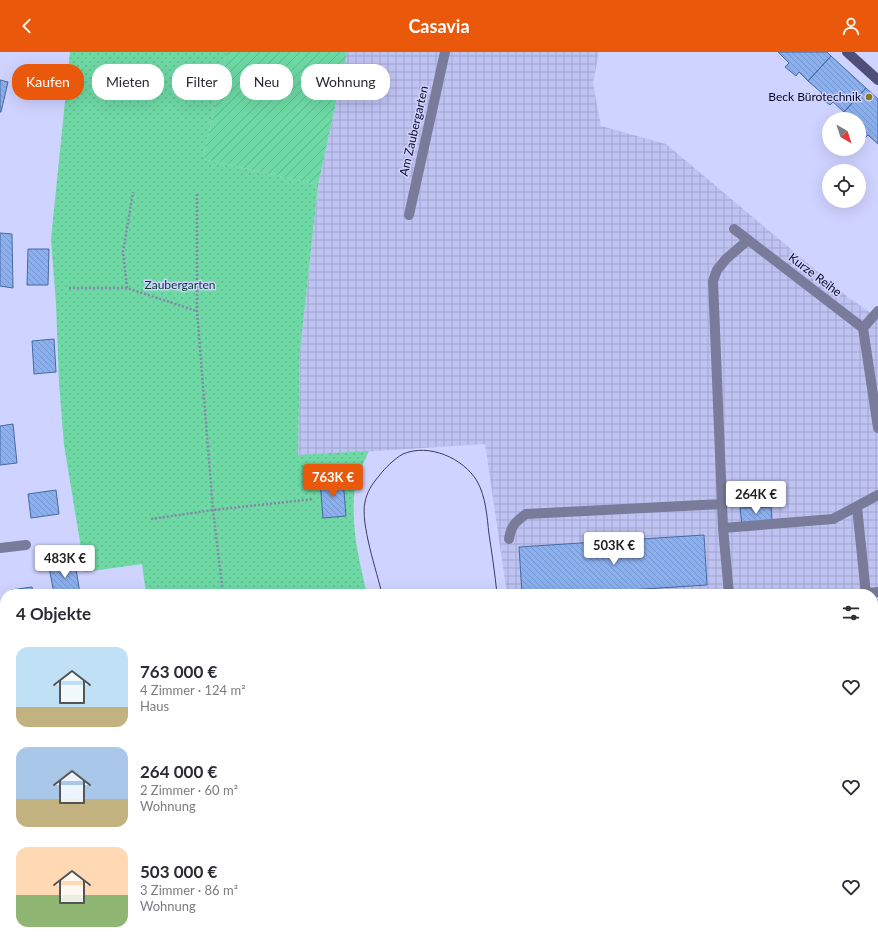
<!DOCTYPE html>
<html lang="de">
<head>
<meta charset="utf-8">
<style>
  :root { --surface:#fff; --page:#f7f7f7; --text:#2b2b33; --muted:#7c7c81; --accent:#ea580c }
  body { margin:0; font-family:Lato,sans-serif; background:var(--page); color:var(--text); height:100vh; display:flex; flex-direction:column; font-size:15px; white-space:nowrap }
  * { box-sizing:border-box; margin:0 }
  p { font-size:13px; color:var(--muted) }
  .icon { flex:none; width:22px; height:22px; fill:none; stroke:currentColor; stroke-width:2; stroke-linecap:round; stroke-linejoin:round }
  .map { position:relative; flex:1; overflow:hidden }
  .drawer { position:absolute; left:0px; top:537px; width:878px; height:356px; display:flex; flex-direction:column; background:var(--surface); border-radius:16px 16px 0 0; box-shadow:0 4px 16px #0002 }
  .drawer>* { flex:none }
  .banner { position:absolute; left:12px; top:12px; width:400px; height:36px; display:flex; gap:8px }
  .needle { width:26px; rotate:141deg }
  .fabs { position:absolute; left:822px; top:60px; display:grid; gap:8px }
  .fabs a { display:grid; place-items:center; width:44px; height:44px; border-radius:50%; background:var(--surface); box-shadow:0 4px 16px #0002; font-size:20px }
  .price { position:absolute; translate:-50% -34px; padding:0 9px; border-radius:4px; background:#fff; color:#222; font-size:13px; line-height:26px; filter:drop-shadow(0 1px 2px #0008) }
  .price::after { content:''; position:absolute; left:50%; top:24px; width:12px; height:9px; margin-left:-6px; background:inherit; clip-path:polygon(0 0,100% 0,50% 100%) }
  .price.current { background:var(--accent); color:#fff }
  ul { padding:0; list-style:none }
  li { display:flex; align-items:center; gap:12px; height:100px; padding:0 16px }
  li span { display:grid; place-items:center; flex:none; width:112px; height:80px; border-radius:12px; color:#555 }
  li>.icon { margin-inline-start:auto }
  span .icon { width:48px; height:48px; fill:#fffc; stroke-width:1 }
  li b { font-size:17px }
  h2 { display:flex; justify-content:space-between; align-items:center; height:48px; padding:0 16px; font-size:17px }
  .pill { padding:0 14px; border-radius:16px; background:var(--surface); box-shadow:0 4px 16px #0002; font-size:14px; line-height:36px }
  .pill.current { background:var(--accent); color:#fff }
  header { display:flex; justify-content:space-between; align-items:center; height:52px; padding:0 16px; background:var(--accent); color:#fff; font-size:18px; font-weight:700 }
  .map>svg:first-child { display:block }
  .industrial { fill:url(#industrial-grid) }
  .grass { fill:url(#grass-dots) }
  .garden { fill:url(#garden-furrows) }
  .building { fill:url(#building-back-hatch); stroke:#4769a4 }
  .lines { fill:none; stroke-linecap:round; stroke-linejoin:round }
  .path { stroke:#8486ab; stroke-width:2.5; stroke-dasharray:2 2; stroke-linecap:butt }
  .lane { stroke:#787b99; stroke-width:10 }
  .street { stroke:#787b99; stroke-width:10 }
  .secondary { stroke:#4d4f79; stroke-width:10 }
  .tram { stroke:#3d3d5b; stroke-width:1 }
  .poi-dot { fill:#86791e; stroke:#cfd3ff; stroke-width:1.5 }
  .labels { text-anchor:middle; stroke-width:3; stroke-linejoin:round; paint-order:stroke }
  .poi-label { font-size:12px; fill:#090821; stroke:#cfd3ff; text-anchor:end }
  .street-label { font-size:12px; fill:#090821; stroke:#cfd3ff }
  .park-label { font-size:12px; fill:#003f27; stroke:#cfd3ff }
</style>
</head>
<body>
<header><svg class="icon" aria-label="back" viewBox="0 0 24 24"><path d="M15 5l-7 7 7 7"/></svg>Casavia<svg class="icon" aria-label="person" viewBox="0 0 24 24"><circle cx="12" cy="8" r="4"/><path d="M4 21q1-7 8-7t8 7"/></svg></header>
<div class="map">
<svg width="878" height="893" viewBox="0 0 878 893">
  <defs>
    <pattern id="industrial-grid" width="8" height="8" patternUnits="userSpaceOnUse"><rect width="8" height="8" fill="#bec3f2"/><path d="M0 4h8M4 0v8" fill="none" stroke="#a2a6cf"/></pattern>
    <pattern id="grass-dots" width="8" height="8" patternUnits="userSpaceOnUse"><rect width="8" height="8" fill="#6ed9a5"/><path d="M2 2h.1M6 6h.1" fill="none" stroke="#5eb98e" stroke-width="1.8" stroke-linecap="round"/></pattern>
    <pattern id="garden-furrows" width="10" height="10" patternUnits="userSpaceOnUse"><rect width="10" height="10" fill="#6ed9a5"/><path d="M-1 1l2-2M0 10L10 0M9 11l2-2" fill="none" stroke="#5eb98e"/></pattern>
    <pattern id="building-back-hatch" width="6" height="6" patternUnits="userSpaceOnUse"><rect width="6" height="6" fill="#8ab0ef"/><path d="M-1 5l2 2M0 0l6 6M5-1l2 2" fill="none" stroke="#7696cd"/></pattern>
  </defs>
  <rect width="100%" height="100%" fill="#cfd3ff"/>
  <path class="industrial" d="M347 0H599L593 31 601 74 666 92 849 246 878 266V596L873 597V542H507L485 392 298 404 300 299 318 133Z
    M873 876 878 880V893H769V888H873Z"/>
  <path class="grass" d="M70 0H227L203 107 318 133 300 299 298 403 369 399C364 410 357 424 355 436 350 471 359 508 367 542H146L142 512 85 520 64 393 59 331 56 252 51 187Z"/>
  <path class="garden" d="M227 0H347L318 133 203 107Z
    M0 705 5 706V888H764V893H0Z"/>
  <path class="building" d="M778 0H827L831 4 808 29 799 20 796 24 785 15 789 11Z
    M831 4 866 36 844 60 833 50 830 53 819 44 822 41 808 29Z
    M34 14 57 17 54 46 31 44Z
    M0 28 8 30 1 60H0Z
    M866 36 878 47V92L868 83 865 86 859 80V67H851L844 60Z
    M0 181 12 182 13 236 0 234Z
    M28 197H49L48 233H27Z
    M54 287 56 320 34 322 32 289Z
    M13 372 17 411 0 413V374Z
    M343 427 346 464 323 466 320 429Z
    M56 438 59 462 31 466 28 442Z
    M771 455 772 469 742 472 740 456Z
    M704 483 707 533 566 542H522L519 495Z
    M75 510 80 542H54L49 515Z
    M32 535 33 542H11V538Z
    M878 552V578L873 556V554Z
    M873 644H878V680H873Z
    M823 888H855L859 893H816Z"/>
  <g class="lines">
    <path class="path" d="M197 142V259L213 458 223 542
      M69 236H127L197 259
      M127 236 123 200 133 140
      M151 467 213 458 314 447
      M0 664 5 663
      M0 755H5
      M873 872 878 875
      M606 888 610 893
      M412 893 445 888"/>
    <path class="lane" d="M409 163 445 0
      M734 177 863 276
      M863 276 878 376
      M863 276 878 259
      M857 455 866 542
      M723 476 833 467 878 443
      M509 487C511 474 515 470 526 462L722 452
      M729 542 723 476 713 229 717 218 726 207 748 188
      M861 542 878 540
      M0 855 5 854
      M161 888 162 893
      M204 888 206 893
      M464 888 467 893"/>
    <path class="street" d="M0 496 26 493"/>
    <path class="secondary" d="M847 0 878 28
      M873 617 878 616
      M0 687 5 686"/>
    <path class="tram" d="M382 542C377 520 360 471 365 450 367 440 372 432 379 424 385 416 394 407 403 402 429 391 463 406 477 429 486 445 487 465 489 482 492 502 495 522 497 542
      M873 613 878 612
      M873 620 878 619"/>
  </g>
  <circle class="poi-dot" cx="869" cy="45" r="4"/>
  <g class="labels">
    <g class="poi-label">
      <text x="861" y="49">Beck Bürotechnik</text>
    </g>
    <g class="street-label">
      <text transform="translate(414 79) rotate(-77)" y="4">Am Zaubergarten</text>
      <text transform="translate(815 223) rotate(37)" y="4">Kurze Reihe</text>
    </g>
    <g class="park-label">
      <text x="180" y="237">Zaubergarten</text>
    </g>
  </g>
</svg>
<div class="fabs">
<a><svg class="needle" viewBox="-14 -14 28 28"><path d="M0-13l5 13h-10z" fill="#e53935"/><path d="M0 13l5-13h-10z" fill="#7c7c81"/></svg></a>
<a><svg class="icon" aria-label="locate" viewBox="0 0 24 24"><circle cx="12" cy="12" r="6"/><path d="M12 2v4M12 18v4M2 12h4M18 12h4"/></svg></a>
</div>
<b class="price current" style="left:333px;top:446px">763K €</b>
<b class="price" style="left:756px;top:463px">264K €</b>
<b class="price" style="left:614px;top:514px">503K €</b>
<b class="price" style="left:65px;top:527px">483K €</b>
<div class="banner">
<a class="pill current">Kaufen</a>
<a class="pill">Mieten</a>
<a class="pill">Filter</a>
<a class="pill">Neu</a>
<a class="pill">Wohnung</a>
</div>
<section class="drawer">
<h2>4 Objekte<svg class="icon" aria-label="filters" viewBox="0 0 24 24"><path d="M4 7h16M4 17h16"/><circle cx="9" cy="7" r="2"/><circle cx="15" cy="17" r="2"/></svg></h2>
<ul>
<li><span style="background:linear-gradient(#bfe0f5 75%,#c2b280 0)"><svg class="icon" aria-label="home" viewBox="0 0 24 24"><path d="M3 11l9-7 9 7M6 9v11h12V9"/></svg></span><div><b>763 000 €</b><p>4 Zimmer · 124 m²</p><p>Haus</p></div><svg class="icon" aria-label="heart" viewBox="0 0 24 24"><path d="M12 20l-8-8c-3-5 5-10 8-4 3-6 11-1 8 4z"/></svg></li>
<li><span style="background:linear-gradient(#a9c7e8 65%,#c2b280 0)"><svg class="icon" aria-label="home" viewBox="0 0 24 24"><path d="M3 11l9-7 9 7M6 9v11h12V9"/></svg></span><div><b>264 000 €</b><p>2 Zimmer · 60 m²</p><p>Wohnung</p></div><svg class="icon" aria-label="heart" viewBox="0 0 24 24"><path d="M12 20l-8-8c-3-5 5-10 8-4 3-6 11-1 8 4z"/></svg></li>
<li><span style="background:linear-gradient(#ffd9b3 60%,#8fb573 0)"><svg class="icon" aria-label="home" viewBox="0 0 24 24"><path d="M3 11l9-7 9 7M6 9v11h12V9"/></svg></span><div><b>503 000 €</b><p>3 Zimmer · 86 m²</p><p>Wohnung</p></div><svg class="icon" aria-label="heart" viewBox="0 0 24 24"><path d="M12 20l-8-8c-3-5 5-10 8-4 3-6 11-1 8 4z"/></svg></li>
</ul>
</section>
</div>
</body>
</html>
